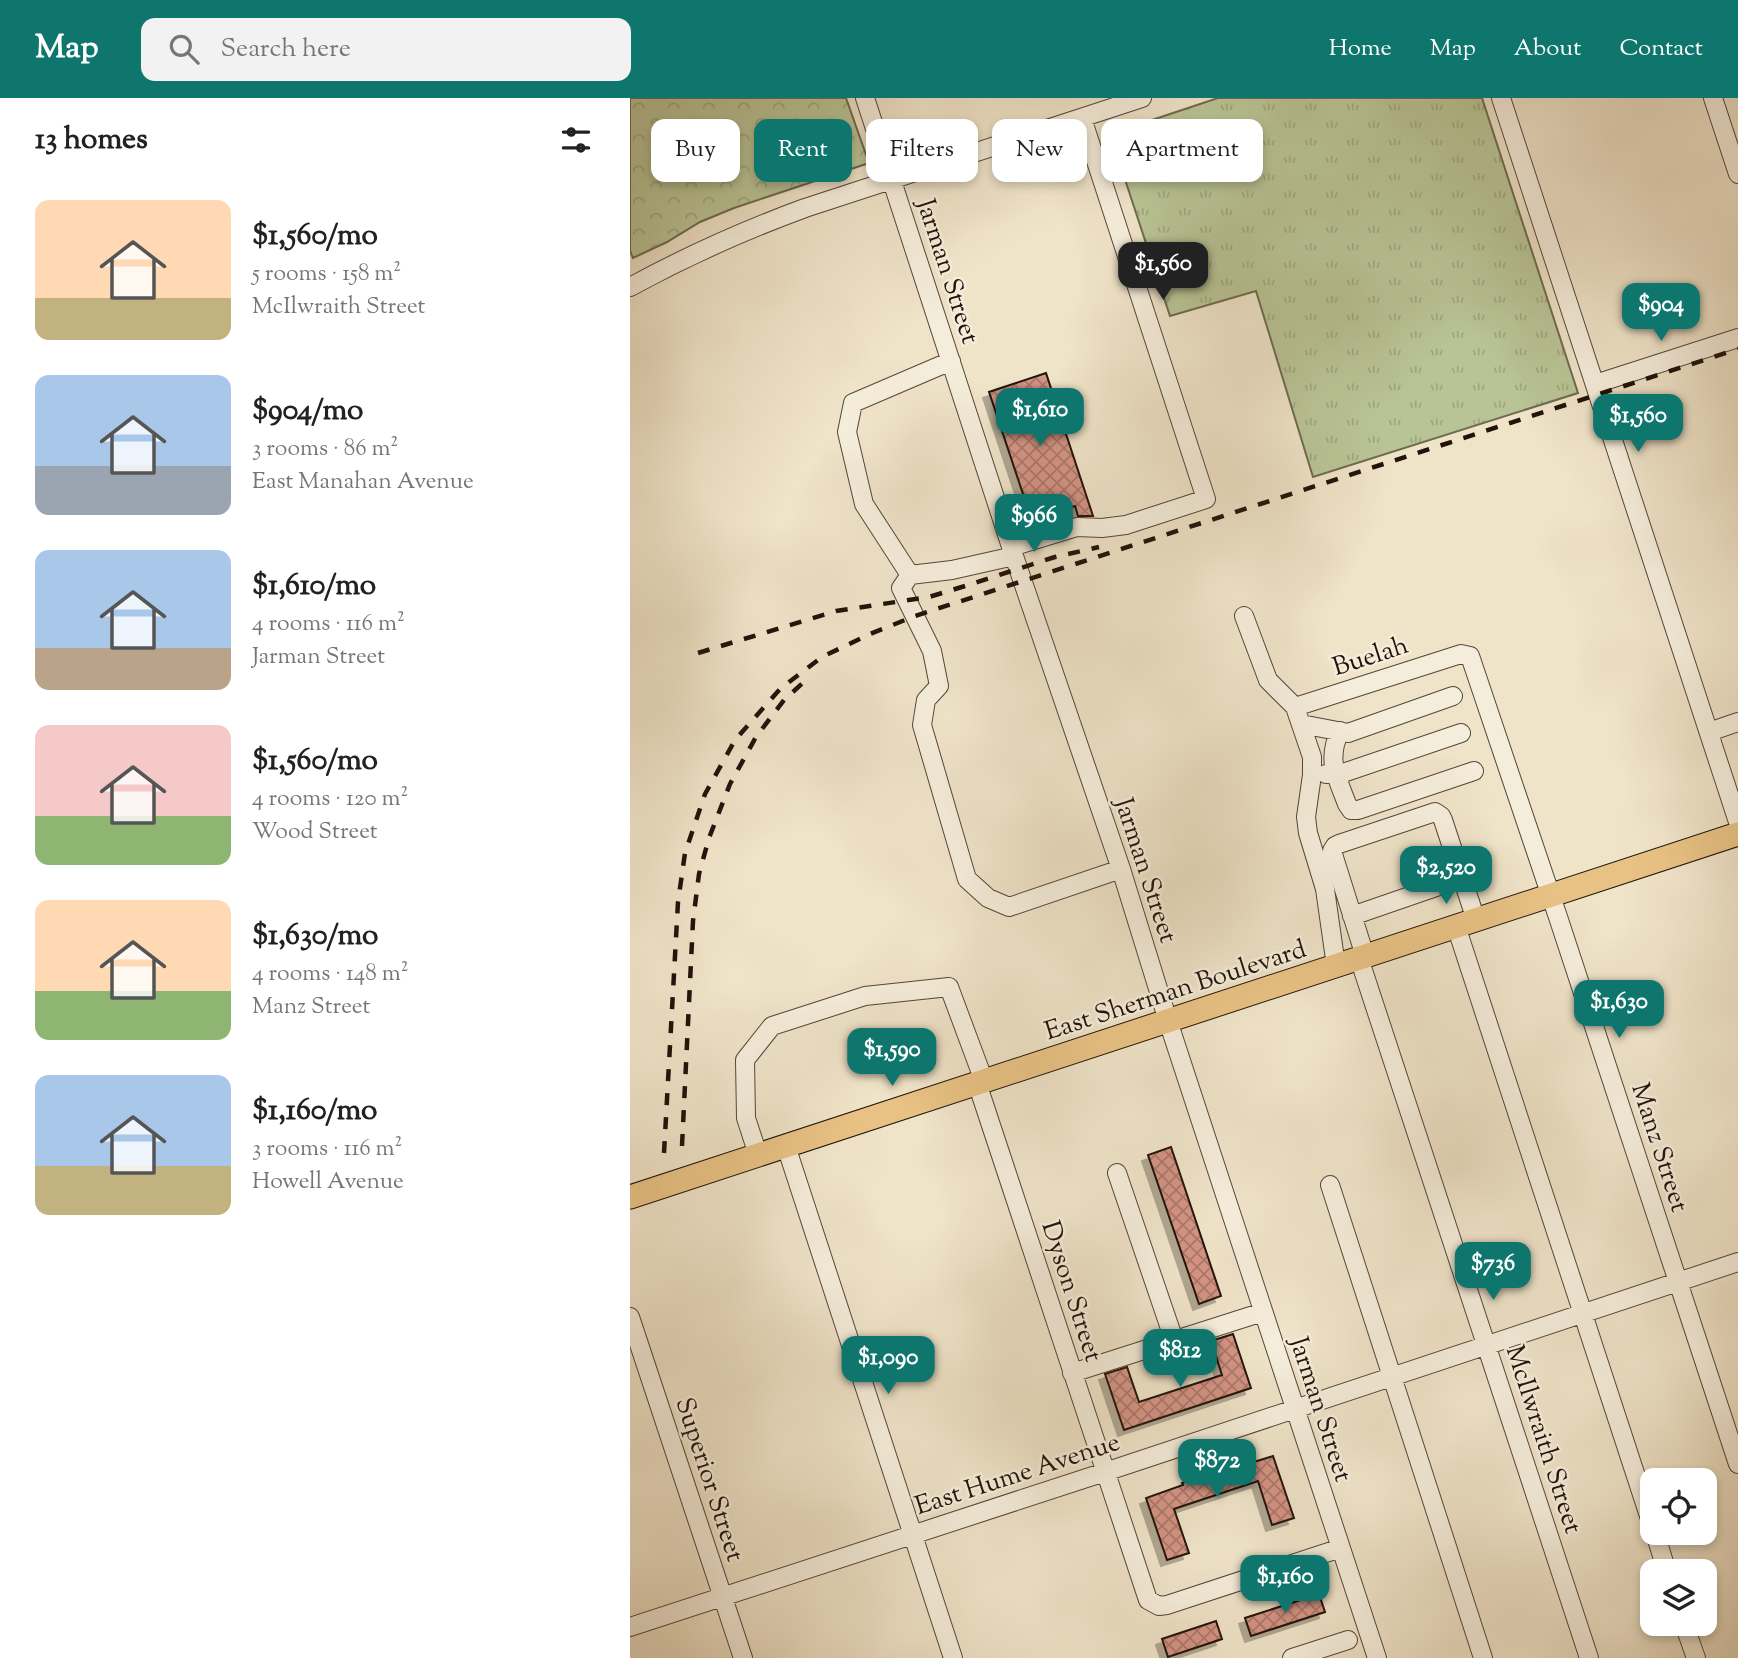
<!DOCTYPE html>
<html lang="en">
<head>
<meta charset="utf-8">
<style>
  :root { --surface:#fff; --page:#f2f2f2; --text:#222; --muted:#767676; --accent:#0f766e }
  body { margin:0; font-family:"Sorts Mill Goudy",serif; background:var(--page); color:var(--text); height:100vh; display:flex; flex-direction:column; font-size:26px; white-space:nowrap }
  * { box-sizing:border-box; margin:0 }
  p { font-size:23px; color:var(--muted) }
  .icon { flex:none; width:38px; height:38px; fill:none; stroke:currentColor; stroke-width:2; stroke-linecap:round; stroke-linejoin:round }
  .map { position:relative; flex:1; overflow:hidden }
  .details { display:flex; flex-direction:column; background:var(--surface); width:630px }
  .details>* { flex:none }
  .top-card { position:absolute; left:21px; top:21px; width:665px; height:63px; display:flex; gap:14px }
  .tools { position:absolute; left:1010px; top:1370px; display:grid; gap:14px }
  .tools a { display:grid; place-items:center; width:77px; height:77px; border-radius:14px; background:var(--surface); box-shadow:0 4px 10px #0003; font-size:35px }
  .price { position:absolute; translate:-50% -60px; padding:0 16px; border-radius:14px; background:var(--accent); color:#fff; font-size:23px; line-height:46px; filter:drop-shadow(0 2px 4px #0008) }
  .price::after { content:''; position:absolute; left:50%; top:42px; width:21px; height:16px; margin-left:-10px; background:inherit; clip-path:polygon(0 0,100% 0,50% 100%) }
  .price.active { background:#222; color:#fff }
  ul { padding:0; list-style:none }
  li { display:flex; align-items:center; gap:21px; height:175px; padding:0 35px }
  li span { display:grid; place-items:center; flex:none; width:196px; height:140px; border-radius:14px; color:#555 }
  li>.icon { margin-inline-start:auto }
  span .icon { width:84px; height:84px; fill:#fffc; stroke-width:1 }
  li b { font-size:30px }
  h2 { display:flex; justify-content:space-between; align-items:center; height:84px; padding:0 35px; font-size:30px }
  .tag { padding:0 24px; border-radius:14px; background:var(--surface); box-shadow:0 4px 10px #0003; font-size:24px; line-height:63px }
  .tag.active { background:var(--accent); color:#fff }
  header { display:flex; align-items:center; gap:42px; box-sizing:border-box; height:98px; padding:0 35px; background:var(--accent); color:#fff }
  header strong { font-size:33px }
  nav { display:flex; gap:38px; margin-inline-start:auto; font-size:24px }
  .search { width:490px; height:63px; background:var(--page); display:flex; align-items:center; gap:18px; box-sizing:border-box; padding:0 24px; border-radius:14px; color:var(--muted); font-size:26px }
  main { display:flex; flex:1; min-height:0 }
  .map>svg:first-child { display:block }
  .grass { fill:url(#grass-tufts); stroke:#6d6b50; stroke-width:2 }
  .forest { fill:url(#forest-crowns); stroke:#6d6b50; stroke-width:2 }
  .building { fill:url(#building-cross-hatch); stroke:#21120a; stroke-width:2; filter:url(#shadow) }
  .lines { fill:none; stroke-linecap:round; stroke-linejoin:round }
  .minor-casing { stroke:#54463a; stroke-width:20 }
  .major-casing { stroke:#21120a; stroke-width:25 }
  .minor { stroke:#f5eddb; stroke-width:18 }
  .major { stroke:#e8c284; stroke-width:23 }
  .rail { stroke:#21120a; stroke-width:4.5; stroke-dasharray:12 12; stroke-linecap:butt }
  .labels { text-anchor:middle; stroke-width:5; stroke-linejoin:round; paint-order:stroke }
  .street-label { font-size:26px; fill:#21120a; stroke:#f5eddb }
</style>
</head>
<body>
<header>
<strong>Map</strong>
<div class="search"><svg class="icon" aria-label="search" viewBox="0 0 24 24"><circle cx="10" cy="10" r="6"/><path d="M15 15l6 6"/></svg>Search here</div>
<nav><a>Home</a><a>Map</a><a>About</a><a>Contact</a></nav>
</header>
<main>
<section class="details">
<h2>13 homes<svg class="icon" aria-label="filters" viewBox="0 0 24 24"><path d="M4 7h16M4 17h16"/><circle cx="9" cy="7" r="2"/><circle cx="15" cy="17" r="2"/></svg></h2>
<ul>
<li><span style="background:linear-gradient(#ffd9b3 70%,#c2b280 0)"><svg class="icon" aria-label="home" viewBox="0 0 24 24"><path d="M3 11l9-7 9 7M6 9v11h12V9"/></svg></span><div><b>$1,560/mo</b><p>5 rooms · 158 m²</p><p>McIlwraith Street</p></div></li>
<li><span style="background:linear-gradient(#a9c7e8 65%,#9aa5b1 0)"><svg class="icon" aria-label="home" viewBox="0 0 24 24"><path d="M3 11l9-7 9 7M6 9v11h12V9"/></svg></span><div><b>$904/mo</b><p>3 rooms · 86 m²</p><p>East Manahan Avenue</p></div></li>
<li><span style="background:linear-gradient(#a9c7e8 70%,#b9a48a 0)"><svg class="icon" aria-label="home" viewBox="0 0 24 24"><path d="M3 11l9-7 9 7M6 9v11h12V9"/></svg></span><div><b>$1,610/mo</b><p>4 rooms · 116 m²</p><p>Jarman Street</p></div></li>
<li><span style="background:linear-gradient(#f6c9c9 65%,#8fb573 0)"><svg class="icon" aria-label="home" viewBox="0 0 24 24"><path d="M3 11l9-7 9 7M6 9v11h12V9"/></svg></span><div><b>$1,560/mo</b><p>4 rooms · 120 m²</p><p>Wood Street</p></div></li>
<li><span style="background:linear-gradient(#ffd9b3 65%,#8fb573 0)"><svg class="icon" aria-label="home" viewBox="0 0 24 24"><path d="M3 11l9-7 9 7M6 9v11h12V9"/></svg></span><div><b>$1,630/mo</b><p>4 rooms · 148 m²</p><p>Manz Street</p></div></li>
<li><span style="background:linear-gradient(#a9c7e8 65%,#c2b280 0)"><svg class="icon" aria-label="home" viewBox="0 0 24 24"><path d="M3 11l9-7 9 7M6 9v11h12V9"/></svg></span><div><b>$1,160/mo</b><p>3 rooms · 116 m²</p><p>Howell Avenue</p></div></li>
</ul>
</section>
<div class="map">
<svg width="1108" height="1560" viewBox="0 0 1108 1560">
  <defs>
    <pattern id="grass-tufts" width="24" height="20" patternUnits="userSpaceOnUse" patternTransform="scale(1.75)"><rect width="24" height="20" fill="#b9c496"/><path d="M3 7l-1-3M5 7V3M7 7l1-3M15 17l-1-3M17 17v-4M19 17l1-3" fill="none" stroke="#9fa780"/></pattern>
    <pattern id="forest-crowns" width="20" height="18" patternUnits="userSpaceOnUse" patternTransform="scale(1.75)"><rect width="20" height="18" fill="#b9c496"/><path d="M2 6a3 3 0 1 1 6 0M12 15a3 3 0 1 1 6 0" fill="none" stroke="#9fa780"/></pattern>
    <pattern id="building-cross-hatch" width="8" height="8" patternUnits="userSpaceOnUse" patternTransform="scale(1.75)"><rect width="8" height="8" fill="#d49484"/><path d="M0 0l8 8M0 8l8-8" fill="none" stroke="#ac776a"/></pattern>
    <filter id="shadow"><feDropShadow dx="-6" dy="6" stdDeviation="0" flood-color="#0004"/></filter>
  </defs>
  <rect width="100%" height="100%" fill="#efe3c8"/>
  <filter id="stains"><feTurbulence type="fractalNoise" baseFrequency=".00286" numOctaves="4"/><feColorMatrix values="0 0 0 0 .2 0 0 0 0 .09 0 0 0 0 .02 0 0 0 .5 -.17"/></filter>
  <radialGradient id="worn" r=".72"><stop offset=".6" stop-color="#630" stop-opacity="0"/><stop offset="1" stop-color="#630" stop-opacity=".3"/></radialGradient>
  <path class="grass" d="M588 0H852L948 295 683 379 626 193 540 218 480 36Z"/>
  <path class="forest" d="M0 0H216L239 65 104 110 70 124 37 144 3 160 0 153Z"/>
  <path class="building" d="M416 275 463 418H448L445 408 402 423 359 294Z
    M541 1049 591 1198 569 1206 518 1057Z
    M603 1236 621 1290 494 1332 475 1276 497 1269 509 1304 592 1277 581 1243Z
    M643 1358 664 1420 642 1427 628 1383 544 1411 559 1455 537 1462 516 1400 553 1387 552 1385 607 1367 608 1369Z
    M689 1496 695 1514 621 1538 615 1520Z
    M586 1523 592 1541 538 1559 532 1541Z"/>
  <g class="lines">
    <g class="minor-casing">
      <path id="minor" d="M235 0 384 458 491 771 538 923 747 1560
        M871 0 1108 724
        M1083 0 1108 76
        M0 189C57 158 115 132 175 110L512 0
        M965 286 1108 240
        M381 449 447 429 472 430 496 427 576 401 452 20
        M384 458 322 472 280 477 271 490 302 553 309 588 296 602 292 627 337 781 358 800 379 809 491 771
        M280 477 234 406 217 334 223 305 321 263
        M614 518 638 582 665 609 682 659V677L676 719 678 735 695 791 706 868
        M665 609 831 556 840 558 928 819 1108 1366
        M671 626 718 635 823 598
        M710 633C696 662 707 679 717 706L721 712H728L844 673
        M1079 634 1108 624
        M696 676 713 675 831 635
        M722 818 832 780
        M826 828 1022 1427
        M735 858 702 753 705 748 709 746 805 714 811 718 813 722 846 822
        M729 860 959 1560
        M347 985 518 1502 529 1508 537 1507 711 1450
        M156 1048 323 1560
        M128 1057 116 1020 115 962 142 928 235 898 319 889 354 983
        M487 1075 544 1242
        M700 1087 853 1560
        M0 1219 113 1560
        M442 1275 633 1214
        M1025 1435 1037 1474
        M1054 1526 1066 1560
        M0 1529 475 1374 1108 1164
        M662 1560 718 1542"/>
    </g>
    <g class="major-casing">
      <path id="major" d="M0 1099 1108 736"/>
    </g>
    <use href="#minor" class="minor"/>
    <use href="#major" class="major"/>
    <path class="rail" d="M68 555 206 513 299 499 335 488 425 459 469 449
      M52 1048 63 823 69 776 79 740 100 686 126 639 154 602 175 583
      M34 1055 48 804 55 755 75 696 105 642 150 591 192 559 240 536 285 518 1108 251"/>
  </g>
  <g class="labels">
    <g class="street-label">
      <text transform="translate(319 173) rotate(72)" y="9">Jarman Street</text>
      <text transform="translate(740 557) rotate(-18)" y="9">Buelah</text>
      <text transform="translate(517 772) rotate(72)" y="9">Jarman Street</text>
      <text transform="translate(545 891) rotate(-18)" y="9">East Sherman Boulevard</text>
      <text transform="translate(1031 1049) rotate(72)" y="9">Manz Street</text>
      <text transform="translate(443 1193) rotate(72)" y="9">Dyson Street</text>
      <text transform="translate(692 1311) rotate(72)" y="9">Jarman Street</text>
      <text transform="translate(915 1341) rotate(72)" y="9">McIlwraith Street</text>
      <text transform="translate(387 1375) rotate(-18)" y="9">East Hume Avenue</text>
      <text transform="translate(81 1381) rotate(72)" y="9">Superior Street</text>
    </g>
  </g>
  <rect width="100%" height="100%" filter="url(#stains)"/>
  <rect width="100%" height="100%" fill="url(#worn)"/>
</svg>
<div class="tools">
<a><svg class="icon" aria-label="locate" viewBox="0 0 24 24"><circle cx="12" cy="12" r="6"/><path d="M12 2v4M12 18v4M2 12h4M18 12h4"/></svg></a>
<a><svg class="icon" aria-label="layers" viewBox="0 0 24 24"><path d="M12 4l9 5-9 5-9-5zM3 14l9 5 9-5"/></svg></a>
</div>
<b class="price active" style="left:533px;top:204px">$1,560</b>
<b class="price" style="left:1031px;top:245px">$904</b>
<b class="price" style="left:410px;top:350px">$1,610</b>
<b class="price" style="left:1008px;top:356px">$1,560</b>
<b class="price" style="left:404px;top:456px">$966</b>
<b class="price" style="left:816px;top:808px">$2,520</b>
<b class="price" style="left:989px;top:942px">$1,630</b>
<b class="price" style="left:262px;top:990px">$1,590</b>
<b class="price" style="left:863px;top:1204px">$736</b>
<b class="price" style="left:550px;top:1291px">$812</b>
<b class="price" style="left:258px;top:1298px">$1,090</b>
<b class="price" style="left:587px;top:1401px">$872</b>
<b class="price" style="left:655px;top:1517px">$1,160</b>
<div class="top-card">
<a class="tag">Buy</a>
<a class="tag active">Rent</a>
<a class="tag">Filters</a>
<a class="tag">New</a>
<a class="tag">Apartment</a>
</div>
</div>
</main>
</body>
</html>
